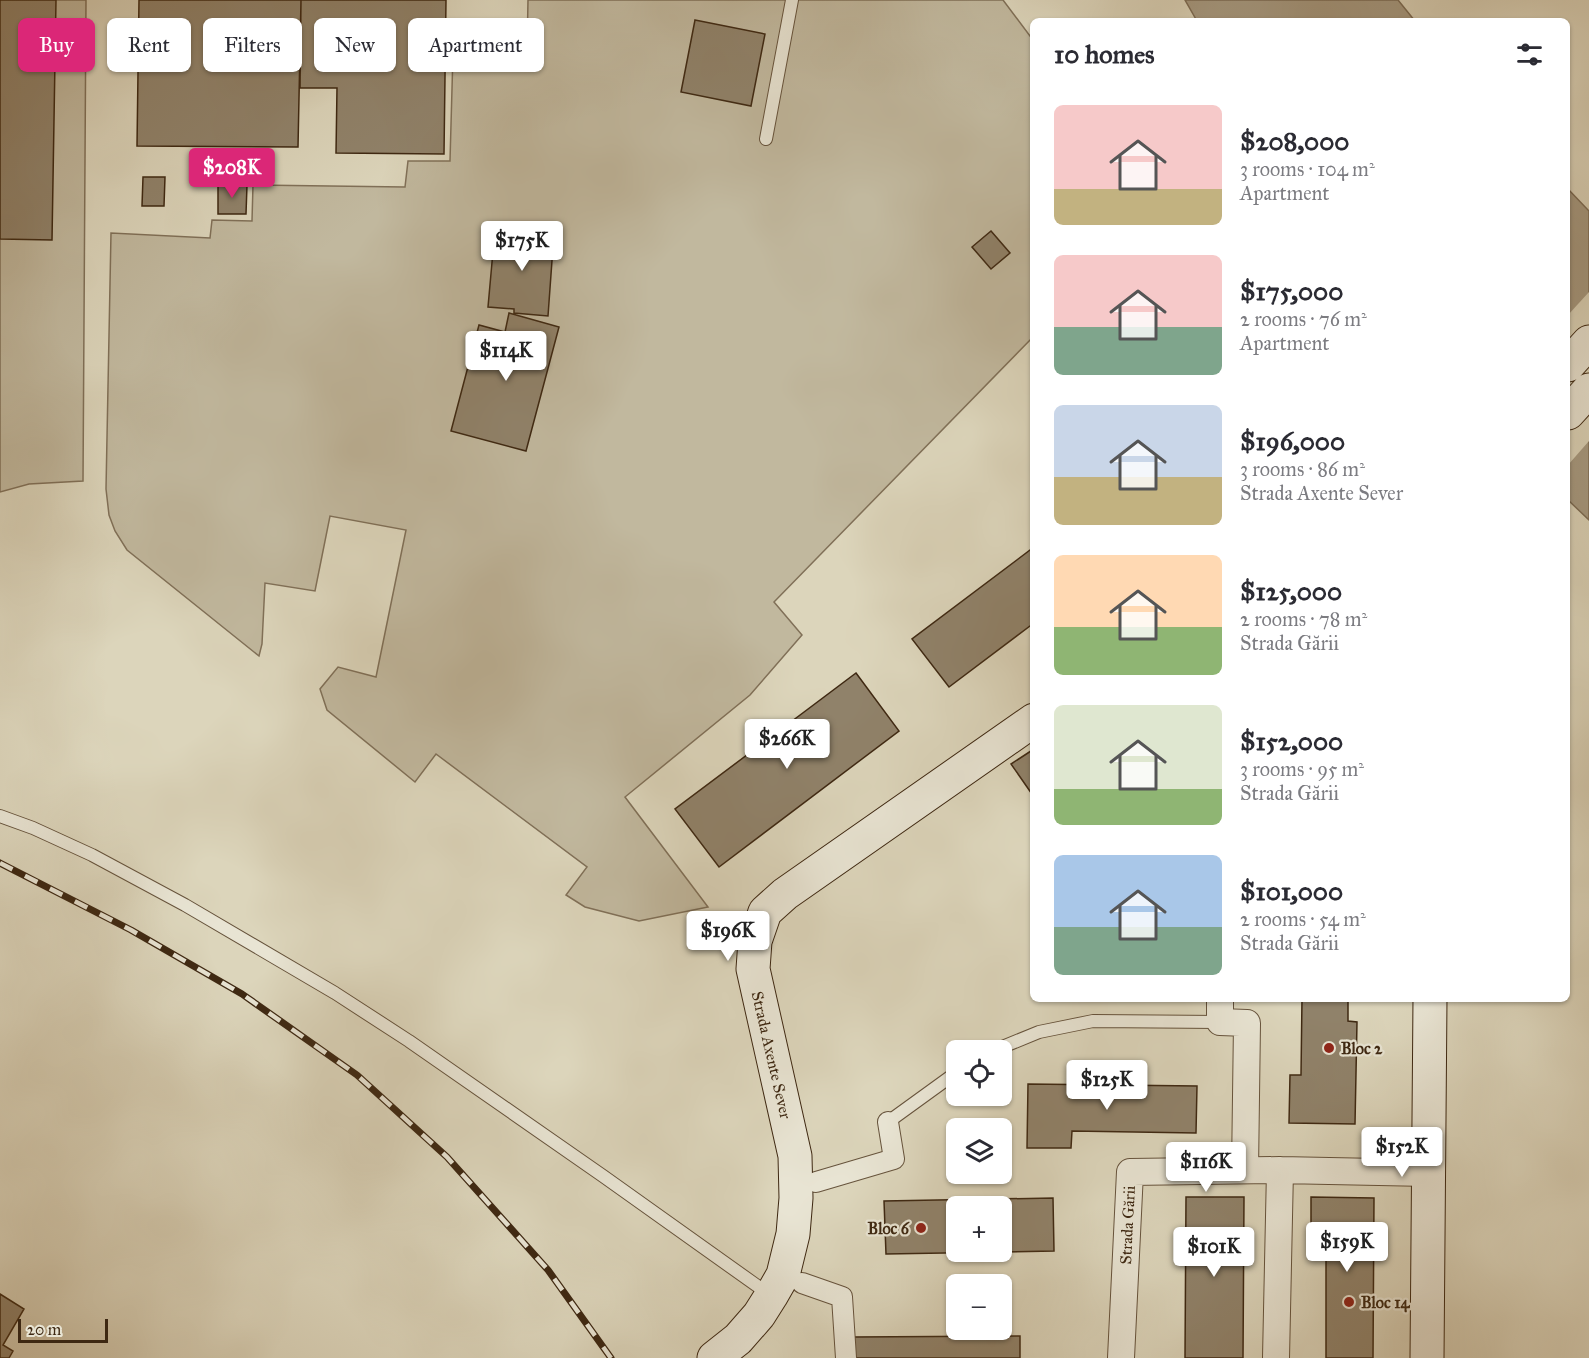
<!DOCTYPE html>
<html lang="en">
<head>
<meta charset="utf-8">
<style>
  :root { --surface:#fff; --page:#f7f7f7; --text:#2b2b33; --muted:#7c7c81; --accent:#db2777 }
  body { margin:0; font-family:"IM FELL Great Primer",serif; background:var(--page); color:var(--text); height:100vh; display:flex; flex-direction:column; font-size:22px; white-space:nowrap }
  * { box-sizing:border-box; margin:0 }
  p { font-size:20px; color:var(--muted) }
  .icon { flex:none; width:33px; height:33px; fill:none; stroke:currentColor; stroke-width:2; stroke-linecap:round; stroke-linejoin:round }
  .map { position:relative; flex:1; overflow:hidden }
  .sheet { position:absolute; left:1030px; top:18px; width:540px; height:984px; display:flex; flex-direction:column; background:var(--surface); border-radius:9px; box-shadow:0 2px 4px #0004 }
  .sheet>* { flex:none }
  .hud { position:absolute; left:18px; top:18px; width:570px; height:54px; display:flex; gap:12px }
  .controls { position:absolute; left:946px; top:1040px; display:grid; gap:12px }
  .controls a { display:grid; place-items:center; width:66px; height:66px; border-radius:9px; background:var(--surface); box-shadow:0 2px 4px #0004; font-size:30px }
  .scale { position:absolute; left:18px; bottom:15px; width:90px; box-sizing:border-box; padding-left:6px; border:3px solid #3e2812; border-top:0; font-size:16px; line-height:21px; white-space:nowrap; color:#3e2812; -webkit-text-stroke:4px #e8e4d3; paint-order:stroke }
  .price { position:absolute; translate:-50% -51px; padding:0 14px; border-radius:6px; background:#fff; color:#222; font-size:20px; line-height:39px; filter:drop-shadow(0 2px 3px #0008) }
  .price::after { content:''; position:absolute; left:50%; top:36px; width:18px; height:14px; margin-left:-9px; background:inherit; clip-path:polygon(0 0,100% 0,50% 100%) }
  .price.current { background:var(--accent); color:#fff }
  ul { padding:0; list-style:none }
  li { display:flex; align-items:center; gap:18px; height:150px; padding:0 24px }
  li span { display:grid; place-items:center; flex:none; width:168px; height:120px; border-radius:9px; color:#555 }
  li>.icon { margin-inline-start:auto }
  span .icon { width:72px; height:72px; fill:#fffc; stroke-width:1 }
  li b { font-size:26px }
  h2 { display:flex; justify-content:space-between; align-items:center; height:72px; padding:0 24px; font-size:26px }
  .tag { padding:0 21px; border-radius:9px; background:var(--surface); box-shadow:0 2px 4px #0004; font-size:21px; line-height:54px }
  .tag.current { background:var(--accent); color:#fff }
  .map>svg:first-child { display:block }
  .green { fill:#c1b89e; stroke:#807058; stroke-width:1.5 }
  .water { fill:#a69a82; stroke:#7c6c55; stroke-width:1.5 }
  .pier { fill:#dcd5bb }
  .building { fill:#90826a; stroke:#3e2812; stroke-width:1.5; fill-rule:evenodd }
  .lines { fill:none; stroke-linecap:round; stroke-linejoin:round }
  .service-casing { stroke:#66533c; stroke-width:14 }
  .pedestrian-casing { stroke:#66533c; stroke-width:22 }
  .minor-casing { stroke:#66533c; stroke-width:28 }
  .secondary-casing { stroke:#3e2812; stroke-width:35 }
  .service { stroke:#e8e4d3; stroke-width:12 }
  .pedestrian { stroke:#e8e4d3; stroke-width:20 }
  .minor { stroke:#e8e4d3; stroke-width:26 }
  .secondary { stroke:#e8e4d3; stroke-width:33 }
  .rail-casing { stroke:#3e2812; stroke-width:7 }
  .rail { stroke:#e8e4d3; stroke-width:4.5; stroke-dasharray:14; stroke-linecap:butt }
  .poi-dot { fill:#8f2418; stroke:#e8e4d3; stroke-width:2 }
  .labels { text-anchor:middle; stroke-width:4.5; stroke-linejoin:round; paint-order:stroke }
  .poi-label { font-size:16px; font-weight:bold; fill:#3e2812; stroke:#e8e4d3; text-anchor:start }
  .street-label { font-size:16px; fill:#3e2812; stroke:#e8e4d3 }
</style>
</head>
<body>
<div class="map">
<svg width="1589" height="1358" viewBox="0 0 1589 1358">
  <rect width="100%" height="100%" fill="#dcd5bb"/>
  <filter id="stains"><feTurbulence type="fractalNoise" baseFrequency=".00333" numOctaves="4"/><feColorMatrix values="0 0 0 0 .2 0 0 0 0 .09 0 0 0 0 .02 0 0 0 .5 -.17"/></filter>
  <radialGradient id="worn" r=".72"><stop offset=".6" stop-color="#630" stop-opacity="0"/><stop offset="1" stop-color="#630" stop-opacity=".3"/></radialGradient>
  <path class="green" d="M0 0H86L83 481 29 484 0 492Z
    M528 0H1003L1033 40V337L774 602 802 635 750 695 625 797 708 907 639 921 585 907 566 895 587 867 436 754 415 782 327 710 320 689 338 667 376 677 406 530 330 516 315 591 265 583 262 644 259 656 127 550 115 531 109 515 106 489 111 233 210 238 212 220 252 221 253 185 405 187 408 161H450L453 53H527Z"/>
  <path class="water" d="M1185 0H1398L1415 21H1197Z
    M1568 189 1589 211V520L1568 500Z"/>
  <path class="pier" d="M1589 292V441L1568 465V315Z"/>
  <path class="building" d="M0 0H56L52 240 0 239Z
    M139 0H301L298 147 137 146Z
    M301 0H446L444 154 336 153 337 88H300Z
    M695 20 765 34 751 106 681 92Z
    M143 177H165L164 206H142Z
    M218 185H247L246 214H218Z
    M495 229 554 233 548 316 514 313V309L488 307Z
    M991 231 1010 253 991 269 972 247Z
    M509 313 559 327 526 451 451 431 479 325 505 332Z
    M1034 547V623L949 687 912 639Z
    M856 673 899 731 719 867 675 809Z
    M1034 749V797L1011 764Z
    M1287 999H1348V1021L1357 1022 1355 1124 1289 1123 1290 1075H1301L1302 999Z
    M1028 1084 1197 1086 1196 1133 1072 1131 1071 1148H1027Z
    M1186 1197H1244L1243 1358H1185Z
    M1311 1197 1374 1198 1373 1358H1326V1247L1311 1246Z
    M1053 1198 1054 1251 886 1254 884 1201ZM957 1206H1002V1251H957Z
    M0 1294 24 1309 3 1345 13 1351 9 1358H0Z
    M1020 1336V1358H853V1337Z"/>
  <g class="lines">
    <g class="service-casing">
      <path id="service" d="M766 139 792 0
        M0 816 33 828 92 855 185 905 335 993 409 1041 603 1176 770 1295
        M995 1050 1039 1032 1093 1021 1220 1022
        M888 1122 957 1072"/>
    </g>
    <g class="pedestrian-casing">
      <path id="pedestrian" d="M816 1182 894 1159 888 1122
        M802 1283 842 1297 846 1358"/>
    </g>
    <g class="minor-casing">
      <path id="minor" d="M1220 999V1022L1247 1023 1245 1170
        M1121 1358 1130 1172 1280 1170 1428 1173
        M1276 1358 1280 1170"/>
    </g>
    <g class="secondary-casing">
      <path id="secondary" d="M1568 365 1589 342
        M1568 413 1589 390
        M714 1358 738 1339 759 1315 771 1296 783 1275 793 1234 796 1198 795 1156 753 969 755 941 765 912 785 894 1034 720
        M1427 1358 1430 999"/>
    </g>
    <use href="#service" class="service"/>
    <use href="#pedestrian" class="pedestrian"/>
    <use href="#minor" class="minor"/>
    <use href="#secondary" class="secondary"/>
    <g class="rail-casing">
      <path id="rail" d="M0 863 131 930 242 994 357 1075 447 1157 548 1270 611 1358"/>
    </g>
    <use href="#rail" class="rail"/>
  </g>
  <g class="poi-dot">
    <circle cx="1329" cy="1048" r="6"/>
    <circle cx="921" cy="1228" r="6"/>
    <circle cx="1349" cy="1302" r="6"/>
  </g>
  <g class="labels">
    <g class="poi-label">
      <text x="1341" y="1054">Bloc 2</text>
      <text x="909" y="1234" text-anchor="end">Bloc 6</text>
      <text x="1361" y="1308">Bloc 14</text>
    </g>
    <g class="street-label">
      <text transform="translate(772 1055) rotate(77)" y="6">Strada Axente Sever</text>
      <text transform="translate(1127 1225) rotate(-87)" y="6">Strada Gării</text>
    </g>
  </g>
  <rect width="100%" height="100%" filter="url(#stains)"/>
  <rect width="100%" height="100%" fill="url(#worn)"/>
</svg>
<div class="controls">
<a><svg class="icon" aria-label="locate" viewBox="0 0 24 24"><circle cx="12" cy="12" r="6"/><path d="M12 2v4M12 18v4M2 12h4M18 12h4"/></svg></a>
<a><svg class="icon" aria-label="layers" viewBox="0 0 24 24"><path d="M12 4l9 5-9 5-9-5zM3 14l9 5 9-5"/></svg></a>
<a>+</a>
<a>−</a>
</div>
<div class="scale">20 m</div>
<b class="price current" style="left:232px;top:199px">$208K</b>
<b class="price" style="left:522px;top:272px">$175K</b>
<b class="price" style="left:506px;top:382px">$114K</b>
<b class="price" style="left:787px;top:770px">$266K</b>
<b class="price" style="left:728px;top:962px">$196K</b>
<b class="price" style="left:1107px;top:1111px">$125K</b>
<b class="price" style="left:1402px;top:1178px">$152K</b>
<b class="price" style="left:1206px;top:1193px">$116K</b>
<b class="price" style="left:1347px;top:1273px">$159K</b>
<b class="price" style="left:1214px;top:1278px">$101K</b>
<div class="hud">
<a class="tag current">Buy</a>
<a class="tag">Rent</a>
<a class="tag">Filters</a>
<a class="tag">New</a>
<a class="tag">Apartment</a>
</div>
<section class="sheet">
<h2>10 homes<svg class="icon" aria-label="filters" viewBox="0 0 24 24"><path d="M4 7h16M4 17h16"/><circle cx="9" cy="7" r="2"/><circle cx="15" cy="17" r="2"/></svg></h2>
<ul>
<li><span style="background:linear-gradient(#f6c9c9 70%,#c2b280 0)"><svg class="icon" aria-label="home" viewBox="0 0 24 24"><path d="M3 11l9-7 9 7M6 9v11h12V9"/></svg></span><div><b>$208,000</b><p>3 rooms · 104 m²</p><p>Apartment</p></div></li>
<li><span style="background:linear-gradient(#f6c9c9 60%,#7fa58c 0)"><svg class="icon" aria-label="home" viewBox="0 0 24 24"><path d="M3 11l9-7 9 7M6 9v11h12V9"/></svg></span><div><b>$175,000</b><p>2 rooms · 76 m²</p><p>Apartment</p></div></li>
<li><span style="background:linear-gradient(#c9d6e8 60%,#c2b280 0)"><svg class="icon" aria-label="home" viewBox="0 0 24 24"><path d="M3 11l9-7 9 7M6 9v11h12V9"/></svg></span><div><b>$196,000</b><p>3 rooms · 86 m²</p><p>Strada Axente Sever</p></div></li>
<li><span style="background:linear-gradient(#ffd9b3 60%,#8fb573 0)"><svg class="icon" aria-label="home" viewBox="0 0 24 24"><path d="M3 11l9-7 9 7M6 9v11h12V9"/></svg></span><div><b>$125,000</b><p>2 rooms · 78 m²</p><p>Strada Gării</p></div></li>
<li><span style="background:linear-gradient(#dfe7d0 70%,#8fb573 0)"><svg class="icon" aria-label="home" viewBox="0 0 24 24"><path d="M3 11l9-7 9 7M6 9v11h12V9"/></svg></span><div><b>$152,000</b><p>3 rooms · 95 m²</p><p>Strada Gării</p></div></li>
<li><span style="background:linear-gradient(#a9c7e8 60%,#7fa58c 0)"><svg class="icon" aria-label="home" viewBox="0 0 24 24"><path d="M3 11l9-7 9 7M6 9v11h12V9"/></svg></span><div><b>$101,000</b><p>2 rooms · 54 m²</p><p>Strada Gării</p></div></li>
</ul>
</section>
</div>
</body>
</html>
